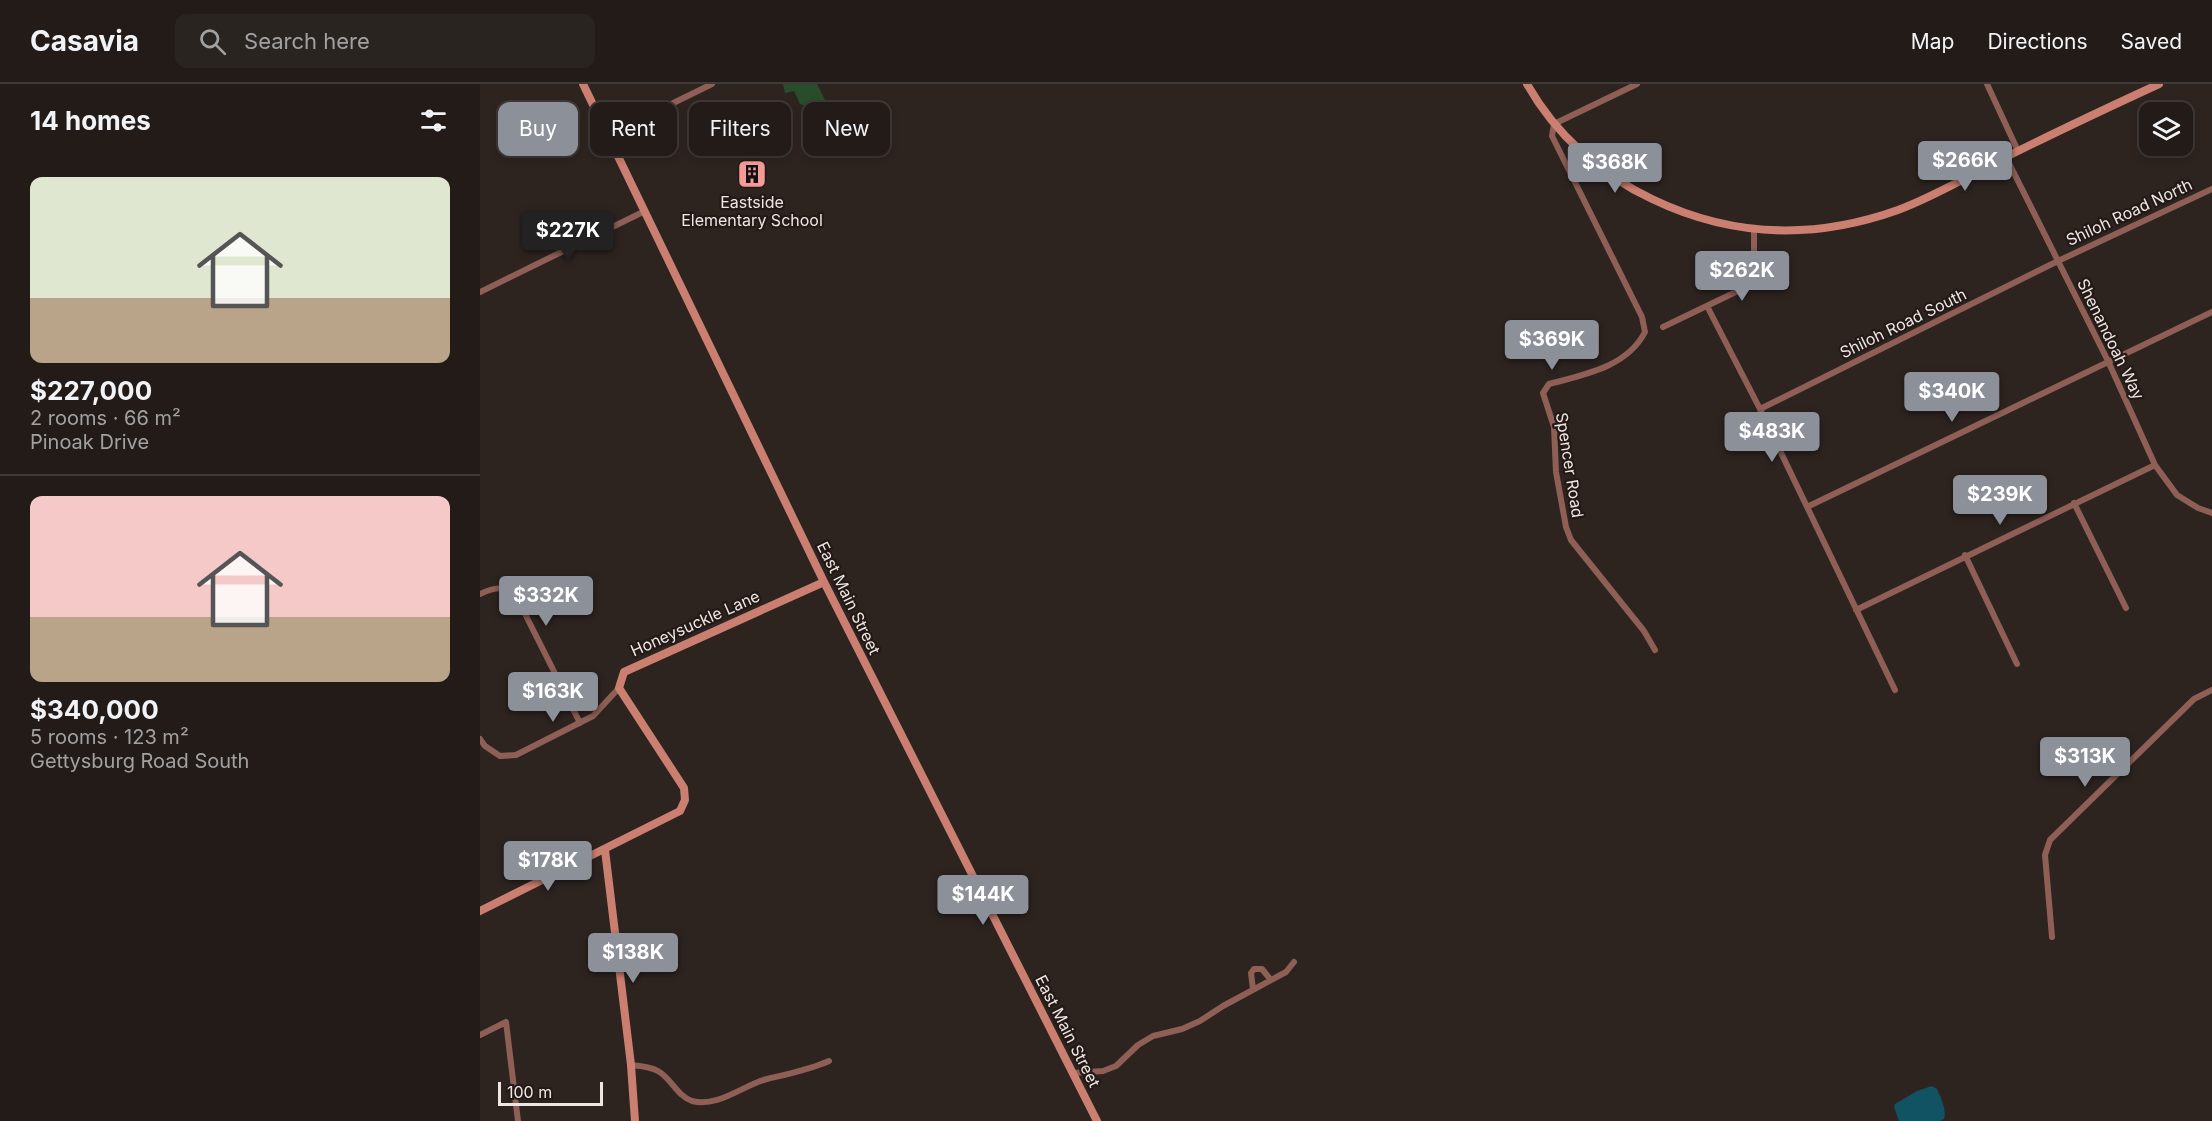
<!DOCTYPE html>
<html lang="en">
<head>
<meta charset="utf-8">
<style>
  :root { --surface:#221b18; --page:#2a2421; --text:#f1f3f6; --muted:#a2a1a2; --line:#3f3937; --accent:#8c9099 }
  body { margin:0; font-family:Inter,sans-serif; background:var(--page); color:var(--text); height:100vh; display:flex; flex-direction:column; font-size:22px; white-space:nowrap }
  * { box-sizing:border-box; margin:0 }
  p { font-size:20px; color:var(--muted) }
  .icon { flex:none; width:33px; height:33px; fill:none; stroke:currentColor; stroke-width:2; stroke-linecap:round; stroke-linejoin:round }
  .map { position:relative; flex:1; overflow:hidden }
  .panel { display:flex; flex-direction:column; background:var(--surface); width:480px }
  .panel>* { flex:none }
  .hud { position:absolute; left:18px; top:18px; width:570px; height:54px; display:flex; gap:12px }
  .fabs { position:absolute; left:1659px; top:18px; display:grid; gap:12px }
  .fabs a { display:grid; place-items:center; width:54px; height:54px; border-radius:12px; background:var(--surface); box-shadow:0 3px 9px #0003,0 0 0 2px var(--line); font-size:30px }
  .scale { position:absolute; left:18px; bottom:15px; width:105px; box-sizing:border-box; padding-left:6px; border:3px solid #ede7e4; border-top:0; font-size:16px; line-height:21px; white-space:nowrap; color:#ede7e4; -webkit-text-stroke:4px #231a17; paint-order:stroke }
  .price { position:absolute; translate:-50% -51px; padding:0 14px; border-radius:6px; background:var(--accent); color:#fff; font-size:20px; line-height:39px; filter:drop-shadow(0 2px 3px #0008) }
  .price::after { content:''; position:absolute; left:50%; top:36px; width:18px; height:14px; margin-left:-9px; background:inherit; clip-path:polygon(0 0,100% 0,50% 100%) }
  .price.selected { background:#222; color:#fff }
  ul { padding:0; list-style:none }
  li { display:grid; align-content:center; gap:12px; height:318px; padding:0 30px }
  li+li { border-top:2px solid var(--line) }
  li span { display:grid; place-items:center; height:186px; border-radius:12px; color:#555 }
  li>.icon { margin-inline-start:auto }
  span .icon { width:108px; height:108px; fill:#fffc; stroke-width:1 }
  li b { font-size:26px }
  h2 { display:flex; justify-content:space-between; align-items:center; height:72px; padding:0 30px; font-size:26px }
  .pill { padding:0 21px; border-radius:12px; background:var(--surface); box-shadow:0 3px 9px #0003,0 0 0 2px var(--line); font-size:21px; line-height:54px }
  .pill.selected { background:var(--accent); color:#fff }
  header { display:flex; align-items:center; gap:36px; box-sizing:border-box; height:84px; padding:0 30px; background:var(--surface); border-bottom:2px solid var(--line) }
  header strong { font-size:28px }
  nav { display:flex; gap:33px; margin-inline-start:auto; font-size:21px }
  .search { width:420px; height:54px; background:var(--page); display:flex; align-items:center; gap:15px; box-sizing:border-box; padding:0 21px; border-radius:12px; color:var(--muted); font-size:22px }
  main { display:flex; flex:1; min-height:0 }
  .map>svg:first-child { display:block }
  .green { fill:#294d2a }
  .water { fill:#115263 }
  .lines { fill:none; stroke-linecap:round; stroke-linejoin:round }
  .street { stroke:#8f5f56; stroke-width:6 }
  .secondary { stroke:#cb7f70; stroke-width:8 }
  .labels { text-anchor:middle; stroke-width:4.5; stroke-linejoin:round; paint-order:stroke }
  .poi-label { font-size:16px; fill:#ede7e4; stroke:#231a17 }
  .street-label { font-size:16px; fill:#ede7e4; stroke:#231a17 }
</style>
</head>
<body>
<header>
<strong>Casavia</strong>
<div class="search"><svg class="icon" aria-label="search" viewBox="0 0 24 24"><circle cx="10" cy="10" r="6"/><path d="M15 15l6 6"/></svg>Search here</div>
<nav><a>Map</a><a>Directions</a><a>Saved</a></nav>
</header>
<main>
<section class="panel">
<h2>14 homes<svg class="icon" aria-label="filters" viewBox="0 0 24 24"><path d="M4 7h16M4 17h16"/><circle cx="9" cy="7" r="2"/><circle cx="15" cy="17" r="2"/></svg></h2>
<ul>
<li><span style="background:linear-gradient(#dfe7d0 65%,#b9a48a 0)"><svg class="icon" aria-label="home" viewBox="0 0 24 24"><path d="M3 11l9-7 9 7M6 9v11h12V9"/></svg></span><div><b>$227,000</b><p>2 rooms · 66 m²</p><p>Pinoak Drive</p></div></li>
<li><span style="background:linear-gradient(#f6c9c9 65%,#b9a48a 0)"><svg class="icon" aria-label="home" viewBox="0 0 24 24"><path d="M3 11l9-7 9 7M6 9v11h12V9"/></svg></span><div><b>$340,000</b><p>5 rooms · 123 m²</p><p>Gettysburg Road South</p></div></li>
</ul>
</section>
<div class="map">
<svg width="1732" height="1037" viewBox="0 0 1732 1037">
  <rect width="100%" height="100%" fill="#2d2420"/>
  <path class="green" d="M303 0H337L350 26 338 31 334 21 328 23 320 20 314 7 305 9Z"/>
  <path class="water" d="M1452 1002 1457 1005C1461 1014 1467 1027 1464 1035L1460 1037H1419L1414 1023 1415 1020 1437 1007Z"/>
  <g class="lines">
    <path class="street" d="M1157 0 1074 40 1072 52 1162 233 1165 248C1147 283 1104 291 1069 300L1063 309 1074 343 1076 388 1086 443 1091 456 1164 547 1175 566
      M1507 0 1538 67
      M128 51 232 0
      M1526 73 1628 277 1675 381 1697 411 1718 424 1732 429
      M0 208 165 127
      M1227 222 1280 325 1415 606
      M1183 243 1264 204 1274 188V146
      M1280 325 1578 177 1732 105
      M1594 419 1646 524
      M1327 423 1732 228
      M1485 471 1537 580
      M0 510C15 503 21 502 35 510L100 639
      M1376 526 1675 381
      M0 655 5 662 20 672 36 671 113 632 139 604
      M1572 853 1565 771 1570 756 1714 615 1732 606
      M773 905 771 889 774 885H782L791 896
      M0 951 26 938 38 1037
      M151 981C160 982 169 982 178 987 191 994 197 1012 212 1017 238 1024 263 1001 287 995 308 990 329 986 349 977
      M594 989 623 987 636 982 658 961 673 952 702 945 720 937 743 922 806 888 814 878"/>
    <path class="secondary" d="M103 0 344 498 617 1037
      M1047 0C1075 50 1121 91 1172 115 1253 154 1334 156 1418 126 1456 112 1492 90 1528 72 1578 47 1629 23 1679 0
      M125 766 151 981 155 1037
      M0 827 200 727 205 716 204 704 139 604 144 588 344 498"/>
  </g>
  <defs>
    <g id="building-square" transform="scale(1.5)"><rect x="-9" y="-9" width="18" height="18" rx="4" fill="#f59b96" stroke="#231a17"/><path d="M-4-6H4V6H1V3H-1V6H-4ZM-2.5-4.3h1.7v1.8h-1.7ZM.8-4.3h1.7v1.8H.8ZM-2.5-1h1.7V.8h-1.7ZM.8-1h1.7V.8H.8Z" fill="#111"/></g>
  </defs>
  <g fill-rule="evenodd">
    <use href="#building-square" x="272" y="90"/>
  </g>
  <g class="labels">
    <g class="poi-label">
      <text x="272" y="124">Eastside<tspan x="272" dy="18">Elementary School</tspan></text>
    </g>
    <g class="street-label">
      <text transform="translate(1649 128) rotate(-25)" y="6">Shiloh Road North</text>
      <text transform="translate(1423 239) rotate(-26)" y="6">Shiloh Road South</text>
      <text transform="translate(1631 255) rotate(64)" y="6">Shenandoah Way</text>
      <text transform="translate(1090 381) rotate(81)" y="6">Spencer Road</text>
      <text transform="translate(369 514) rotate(64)" y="6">East Main Street</text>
      <text transform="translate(215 539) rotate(-24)" y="6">Honeysuckle Lane</text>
      <text transform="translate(588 947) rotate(63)" y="6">East Main Street</text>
    </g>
  </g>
</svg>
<div class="fabs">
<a><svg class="icon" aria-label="layers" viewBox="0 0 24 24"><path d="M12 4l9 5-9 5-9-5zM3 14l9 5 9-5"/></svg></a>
</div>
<div class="scale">100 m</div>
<b class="price" style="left:1485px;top:108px">$266K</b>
<b class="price" style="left:1135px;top:110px">$368K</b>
<b class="price selected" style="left:88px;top:178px">$227K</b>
<b class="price" style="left:1262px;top:218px">$262K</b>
<b class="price" style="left:1072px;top:287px">$369K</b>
<b class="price" style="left:1472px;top:339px">$340K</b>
<b class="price" style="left:1292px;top:379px">$483K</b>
<b class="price" style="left:1520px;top:442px">$239K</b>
<b class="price" style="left:66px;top:543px">$332K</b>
<b class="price" style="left:73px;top:639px">$163K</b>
<b class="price" style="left:1605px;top:704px">$313K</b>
<b class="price" style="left:68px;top:808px">$178K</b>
<b class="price" style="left:503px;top:842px">$144K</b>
<b class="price" style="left:153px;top:900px">$138K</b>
<div class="hud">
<a class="pill selected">Buy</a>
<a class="pill">Rent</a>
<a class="pill">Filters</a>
<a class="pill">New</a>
</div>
</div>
</main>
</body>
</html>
